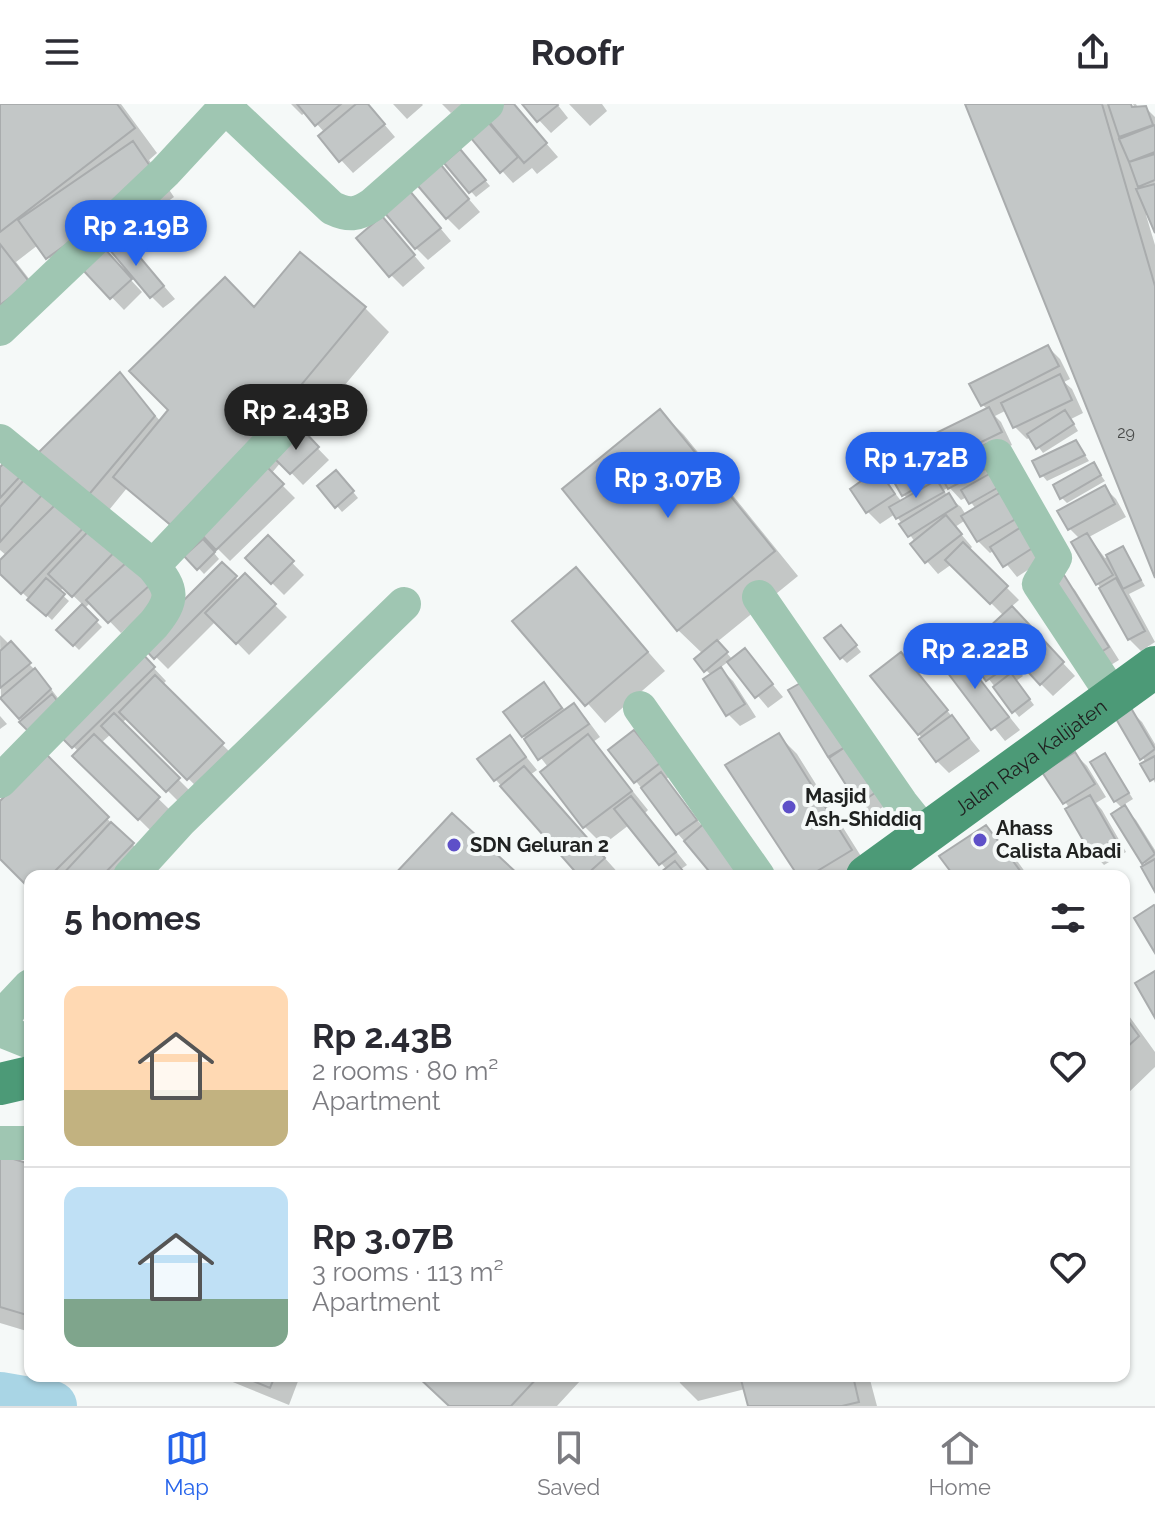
<!DOCTYPE html>
<html lang="en">
<head>
<meta charset="utf-8">
<style>
  :root { --surface:#fff; --page:#f7f7f7; --text:#2b2b33; --muted:#7c7c81; --line:#e1e1e2; --accent:#2563eb }
  body { margin:0; font-family:Raleway,sans-serif; background:var(--page); color:var(--text); height:100vh; display:flex; flex-direction:column; font-size:30px; white-space:nowrap }
  * { box-sizing:border-box; margin:0 }
  p { font-size:26px; color:var(--muted) }
  .icon { flex:none; width:44px; height:44px; fill:none; stroke:currentColor; stroke-width:2; stroke-linecap:round; stroke-linejoin:round }
  .map { position:relative; flex:1; overflow:hidden }
  .drawer { position:absolute; left:24px; top:766px; width:1106px; height:512px; display:flex; flex-direction:column; background:var(--surface); border-radius:16px; box-shadow:0 2px 6px #0004 }
  .drawer>* { flex:none }
  .price { position:absolute; translate:-50% -68px; padding:0 18px; border-radius:28px; background:var(--accent); color:#fff; font-size:26px; line-height:52px; filter:drop-shadow(0 2px 4px #0008) }
  .price::after { content:''; position:absolute; left:50%; top:48px; width:24px; height:18px; margin-left:-12px; background:inherit; clip-path:polygon(0 0,100% 0,50% 100%) }
  .price.active { background:#222; color:#fff }
  ul { padding:0; list-style:none }
  li { display:flex; align-items:center; gap:24px; height:200px; padding:0 40px }
  li+li { border-top:2px solid var(--line) }
  li span { display:grid; place-items:center; flex:none; width:224px; height:160px; border-radius:16px; color:#555 }
  li>.icon { margin-inline-start:auto }
  span .icon { width:96px; height:96px; fill:#fffc; stroke-width:1 }
  li b { font-size:34px }
  h2 { display:flex; justify-content:space-between; align-items:center; height:96px; padding:0 40px; font-size:34px }
  header { display:flex; justify-content:space-between; align-items:center; height:104px; padding:0 40px; background:var(--surface); font-size:36px; font-weight:700 }
  .tab-bar { display:flex; justify-content:space-around; align-items:center; height:112px; border-top:2px solid var(--line); background:var(--surface); font-size:22px; color:var(--muted) }
  .tab-bar a { display:grid; justify-items:center; gap:4px }
  .tab-bar .active { color:var(--accent) }
  .map>svg:first-child { display:block }
  .shadow { fill:#0003; fill-rule:evenodd }
  .lines { fill:none; stroke-linecap:round; stroke-linejoin:round }
  .river { stroke:#a9d5e5; stroke-width:50 }
  .building { fill:#c3c7c7; stroke:#a9acad; stroke-width:2 }
  .minor { stroke:#9fc6b2; stroke-width:34 }
  .major { stroke:#4c9a77; stroke-width:42 }
  .poi-dot { fill:#5e50c8; stroke:#f5f9f8; stroke-width:3 }
  .labels { text-anchor:middle; stroke-width:8; stroke-linejoin:round; paint-order:stroke }
  .number-label { font-size:16px; fill:#494b4a }
  .street-label { font-size:20px; fill:#202221; stroke:#f5f9f8 }
  .poi-label { font-size:20px; font-weight:bold; fill:#202221; stroke:#f5f9f8; text-anchor:start }
</style>
</head>
<body>
<header><svg class="icon" aria-label="menu" viewBox="0 0 24 24"><path d="M4 6h16M4 12h16M4 18h16"/></svg>Roofr<svg class="icon" aria-label="share" viewBox="0 0 24 24"><path d="M12 15V3M7 8l5-5 5 5M5 13v7h14v-7"/></svg></header>
<div class="map">
<svg width="1155" height="1302" viewBox="0 0 1155 1302">
  <rect width="100%" height="100%" fill="#f5f9f8"/>
  <path class="shadow" d="M0 0H121L157 49 149 56 174 93 102 145 142 188 124 206 85 165 66 172 38 141 16 158 47 198 0 234Z
    M291 0H367L395 33 353 69 320 33 325 29 306 8 302 11Z
    M393 0H422L423 1 407 15Z
    M442 0H463L451 9Z
    M512 0 558 53 537 70 532 64 513 79 473 34Z
    M524 0H557L568 14 551 29Z
    M569 0H602L607 7 590 22Z
    M968 0H1129L1138 11 1133 0H1136L1138 4H1146L1155 13V124L1149 110 1146 111 1155 141V469Z
    M465 53 490 82 476 93 446 60Z
    M448 71 480 108 459 126 447 114Z
    M421 101 451 137 428 156 416 144Z
    M393 127 425 164 403 183 391 171Z
    M135 148 175 195 163 204 151 192Z
    M365 204 389 228 304 330 329 356 303 381 281 358 271 370 295 394 230 457 213 440 210 444 219 455 204 470 187 452 196 444 127 384 105 411 56 370 120 271 161 318 255 206Z
    M1048 243 1060 255 1070 275 1064 278 1072 285 1083 309 1071 315 1078 327 1043 349 1031 333 1027 335 1015 323 1007 306 995 312 1001 318 1012 341 994 350 1052 450 1017 473 995 446 990 449 978 437 964 417 955 423 972 443 969 446 1019 496 1011 503 1075 572 1053 592 1041 580 1004 512 952 460 938 470 912 440 915 438 895 410 880 420 868 408 853 385 878 368 902 398 908 395 904 391 919 345 937 367 949 361 944 356 988 306 982 300ZM949 383 961 396 967 393 976 405 966 411 961 403 947 392 944 386Z
    M660 307 684 331 798 472 717 538 733 556 745 547 783 593 768 604 729 557 720 564 733 577 756 613 740 622 728 610 711 571 706 566 703 550 678 526Z
    M1076 338 1089 357 1047 377 1042 371Z
    M12 353 160 494 121 529 91 498 84 505 102 523 79 546 59 526 83 501 64 483 59 488 69 497 52 516 0 468V457L7 452 0 446V365Z
    M1093 360 1105 377 1067 399 1062 394Z
    M342 374 358 394 342 408 337 402Z
    M1104 383 1116 395 1126 413 1089 433 1105 454 1123 444 1145 482 1129 490 1155 538 1141 547 1129 535 1098 480 1080 435 1070 425Z
    M268 434 304 471 284 491 247 454Z
    M222 460 239 477 245 472 287 513 249 551 216 517 168 565 143 540Z
    M576 466 665 567 605 619 515 517Z
    M1063 474 1075 486 1119 556 1106 564Z
    M846 529 861 548 847 559 841 553Z
    M0 531 41 572 61 598 150 560 166 577 162 581 240 658 207 693 127 614 122 619 190 687 179 698 111 630 101 639 170 706 151 727 75 652 79 648 58 627 23 617 1 595Z
    M995 537 1023 572 1016 577 1034 601 1019 613 972 554Z
    M958 549 1020 626 1005 637 943 560Z
    M901 550 980 647 949 669 937 657 919 630Z
    M544 581 566 607 574 602 586 614 600 633 593 638 648 706 645 709 687 761 681 765 688 772H659L667 766 629 721 603 741 585 723 542 668 548 663 523 631Z
    M791 587 894 696 872 710 860 698Z
    M1130 606 1142 618 1155 640V679L1146 659 1118 613Z
    M0 612 7 620 0 625Z
    M634 628 670 672 665 676 703 723 753 772H715L678 730 611 646Z
    M779 632 797 650 869 765 858 772H800Z
    M510 633 537 666 530 671 621 772H581L496 676Z
    M1075 650 1087 662 1106 693 1096 699 1102 706 1126 748 1104 761 1092 748 1070 705 1045 669Z
    M1105 651 1133 695 1122 702 1136 716 1155 746V784L1123 705 1115 697Z
    M46 653 144 752 125 772H30V782L0 752V700Z
    M986 723 1010 747 1028 772H956Z
    M1124 905 1155 948V963L1124 993Z
    M0 1053 30 1062V1228L0 1219Z
    M186 1272H204L202 1276Z
    M218 1272H300L289 1301Z
    M418 1272H589L580 1277 557 1302H450Z
    M678 1272H869L877 1302H750L745 1285 698 1297 680 1279Z"/>
  <g class="lines">
    <path class="river" d="M0 1293 52 1302"/>
  </g>
  <path class="building" d="M0 0H117L135 24 0 128Z
    M297 0H341L315 22Z
    M356 0H368L385 20 339 58 318 32Z
    M500 0H514L547 39 524 59 485 13Z
    M522 0H557L558 1 537 18Z
    M965 0H1102L1155 182V474Z
    M1108 0H1131L1132 3 1146 2 1153 21 1119 33Z
    M488 18 518 53 500 69 470 33Z
    M1155 21V48L1129 58 1119 35Z
    M133 37 158 74 46 155 18 116Z
    M460 45 486 76 469 89 444 59Z
    M1155 50V76L1138 83 1129 58Z
    M437 56 469 95 446 115 413 76Z
    M1155 80V129L1136 85Z
    M409 86 441 124 415 145 384 108Z
    M382 112 415 151 389 173 356 134Z
    M123 133 164 182 150 194 109 145Z
    M0 140 30 179 0 201Z
    M104 144 132 175 110 195 82 165Z
    M300 148 366 203 179 428 113 373 168 306 129 267 225 173 254 203Z
    M1048 241 1059 262 981 302 969 280Z
    M120 268 155 312 86 394 35 352Z
    M1060 270 1072 296 1013 324 1001 299Z
    M989 303 1002 328 942 357 930 332Z
    M660 305 775 447 677 527 562 385Z
    M1065 306 1074 320 1036 345 1027 330Z
    M302 325 319 343 290 370 273 353Z
    M1076 336 1085 351 1040 373 1032 357Z
    M986 340 996 359 948 385 937 365Z
    M919 342 936 372 902 392 885 362Z
    M12 351 27 365 0 394V363Z
    M1094 358 1101 371 1060 395 1053 381Z
    M266 362 284 380 216 446 199 428Z
    M878 365 895 390 866 409 850 385Z
    M998 365 1006 379 969 400 961 386Z
    M336 366 354 387 335 404 317 382Z
    M32 367 50 382 0 438V403Z
    M937 376 944 388 896 415 889 403Z
    M1105 381 1115 400 1068 426 1057 407Z
    M1008 384 1024 410 977 438 961 412Z
    M949 389 957 402 908 433 899 420Z
    M61 395 89 418 21 490 0 470V456Z
    M946 411 962 430 925 459 910 440Z
    M97 418 121 441 72 493 48 470Z
    M1029 418 1042 438 1003 463 990 443Z
    M1087 429 1113 471 1096 481 1071 438Z
    M268 431 294 457 271 480 245 454Z
    M203 435 215 448 197 466 184 452Z
    M963 438 1008 482 990 500 945 456Z
    M1123 442 1141 476 1123 485 1106 451Z
    M128 457 150 481 108 519 86 496Z
    M222 458 237 472 154 555 140 540Z
    M576 463 648 548 585 602 512 517Z
    M245 469 276 500 236 540 205 509Z
    M1064 471 1109 543 1093 553 1048 481Z
    M46 474 65 490 46 512 27 496Z
    M1116 474 1145 527 1128 536 1099 484Z
    M82 500 98 516 73 542 56 526Z
    M1012 502 1064 558 1040 581 988 524Z
    M841 521 857 541 840 555 824 534Z
    M996 535 1012 559 986 577 969 553Z
    M717 536 728 548 704 568 694 555Z
    M11 537 31 559 0 584V547Z
    M745 544 773 580 755 594 727 558Z
    M138 545 155 563 72 644 54 626Z
    M958 547 1009 613 991 626 941 560Z
    M901 548 948 606 918 631 870 572Z
    M721 563 745 600 726 612 703 575Z
    M35 564 51 585 19 615 0 594Z
    M1011 569 1030 595 1012 609 993 583Z
    M155 571 224 639 187 676 119 608Z
    M804 577 845 643 828 653 788 586Z
    M544 578 562 604 522 633 503 608Z
    M52 590 61 602 30 629 19 618Z
    M574 599 589 620 538 656 524 635Z
    M1131 604 1155 645 1140 656 1115 613Z
    M114 609 180 674 166 688 101 622Z
    M952 611 969 634 936 658 919 635Z
    M634 626 660 659 634 679 608 646Z
    M779 629 852 746 809 772H798L725 661Z
    M94 630 160 693 138 716 72 652Z
    M588 630 632 687 583 724 540 668Z
    M510 631 526 653 494 677 477 655Z
    M854 637 884 683 858 700 829 654Z
    M1075 648 1095 680 1063 700 1042 668Z
    M1105 649 1129 689 1114 698 1090 658Z
    M46 650 109 713 50 772H30V785L0 755V697Z
    M1155 652V674L1150 677 1140 660Z
    M524 662 605 754 585 772H579L500 682Z
    M661 668 697 716 676 731 641 684Z
    M1090 691 1115 735 1091 750 1065 705Z
    M631 692 676 748 659 761 614 705Z
    M1125 701 1155 750 1142 760 1111 710Z
    M452 709 520 772H393Z
    M707 717 743 760 729 772H713L684 737Z
    M111 718 134 739 102 772H61Z
    M986 721 1024 772H954L939 752Z
    M1155 755V788L1141 763Z
    M675 757 687 772H656Z
    M1154 801 1155 802V849L1134 814Z
    M1155 867V914L1135 879Z
    M1124 911 1139 932 1124 946Z
    M0 1051 30 1060V1212L0 1203Z
    M241 1272H275L270 1284Z
    M417 1272H539L511 1302H449Z
    M740 1272H853L859 1298 842 1302H748Z"/>
  <g class="lines">
    <path class="minor" d="M222 0 332 104C349 112 357 111 372 101L487 0
      M0 225 165 68 228 0
      M0 337 153 462C173 486 174 495 154 520L0 677
      M997 352 1055 454 1039 480 1113 592
      M153 462 298 309
      M759 493 901 699 925 729
      M640 604 758 772
      M130 772 180 717 404 500
      M0 923 12 901 30 882
      M0 926 30 938
      M0 1039H30"/>
    <g class="major">
      <path id="s1" d="M867 772 1155 563"/>
      <path d="M0 980 30 973"/>
    </g>
  </g>
  <g class="poi-dot">
    <circle cx="789" cy="703" r="8"/>
    <circle cx="980" cy="736" r="8"/>
    <circle cx="454" cy="741" r="8"/>
  </g>
  <g class="labels">
    <g class="number-label">
      <text x="1126" y="334">29</text>
    </g>
    <g class="street-label">
      <text dy="7" stroke="none"><textPath href="#s1" startOffset="202">Jalan Raya Kalijaten</textPath></text>
    </g>
    <g class="poi-label">
      <text x="805" y="699">Masjid<tspan x="805" dy="23">Ash-Shiddiq</tspan></text>
      <text x="996" y="731">Ahass<tspan x="996" dy="23">Calista Abadi</tspan></text>
      <text x="470" y="748">SDN Geluran 2</text>
    </g>
  </g>
</svg>
<b class="price" style="left:136px;top:164px">Rp 2.19B</b>
<b class="price active" style="left:296px;top:348px">Rp 2.43B</b>
<b class="price" style="left:916px;top:396px">Rp 1.72B</b>
<b class="price" style="left:668px;top:416px">Rp 3.07B</b>
<b class="price" style="left:975px;top:587px">Rp 2.22B</b>
<section class="drawer">
<h2>5 homes<svg class="icon" aria-label="filters" viewBox="0 0 24 24"><path d="M4 7h16M4 17h16"/><circle cx="9" cy="7" r="2"/><circle cx="15" cy="17" r="2"/></svg></h2>
<ul>
<li><span style="background:linear-gradient(#ffd9b3 65%,#c2b280 0)"><svg class="icon" aria-label="home" viewBox="0 0 24 24"><path d="M3 11l9-7 9 7M6 9v11h12V9"/></svg></span><div><b>Rp 2.43B</b><p>2 rooms · 80 m²</p><p>Apartment</p></div><svg class="icon" aria-label="heart" viewBox="0 0 24 24"><path d="M12 20l-8-8c-3-5 5-10 8-4 3-6 11-1 8 4z"/></svg></li>
<li><span style="background:linear-gradient(#bfe0f5 70%,#7fa58c 0)"><svg class="icon" aria-label="home" viewBox="0 0 24 24"><path d="M3 11l9-7 9 7M6 9v11h12V9"/></svg></span><div><b>Rp 3.07B</b><p>3 rooms · 113 m²</p><p>Apartment</p></div><svg class="icon" aria-label="heart" viewBox="0 0 24 24"><path d="M12 20l-8-8c-3-5 5-10 8-4 3-6 11-1 8 4z"/></svg></li>
</ul>
</section>
</div>
<nav class="tab-bar">
<a class="active"><svg class="icon" aria-label="map" viewBox="0 0 24 24"><path d="M3 6l6-2 6 2 6-2v14l-6 2-6-2-6 2zM9 4v14M15 6v14"/></svg>Map</a>
<a><svg class="icon" aria-label="saved" viewBox="0 0 24 24"><path d="M7 4h10v16l-5-4-5 4z"/></svg>Saved</a>
<a><svg class="icon" aria-label="home" viewBox="0 0 24 24"><path d="M3 11l9-7 9 7M6 9v11h12V9"/></svg>Home</a>
</nav>
</body>
</html>
